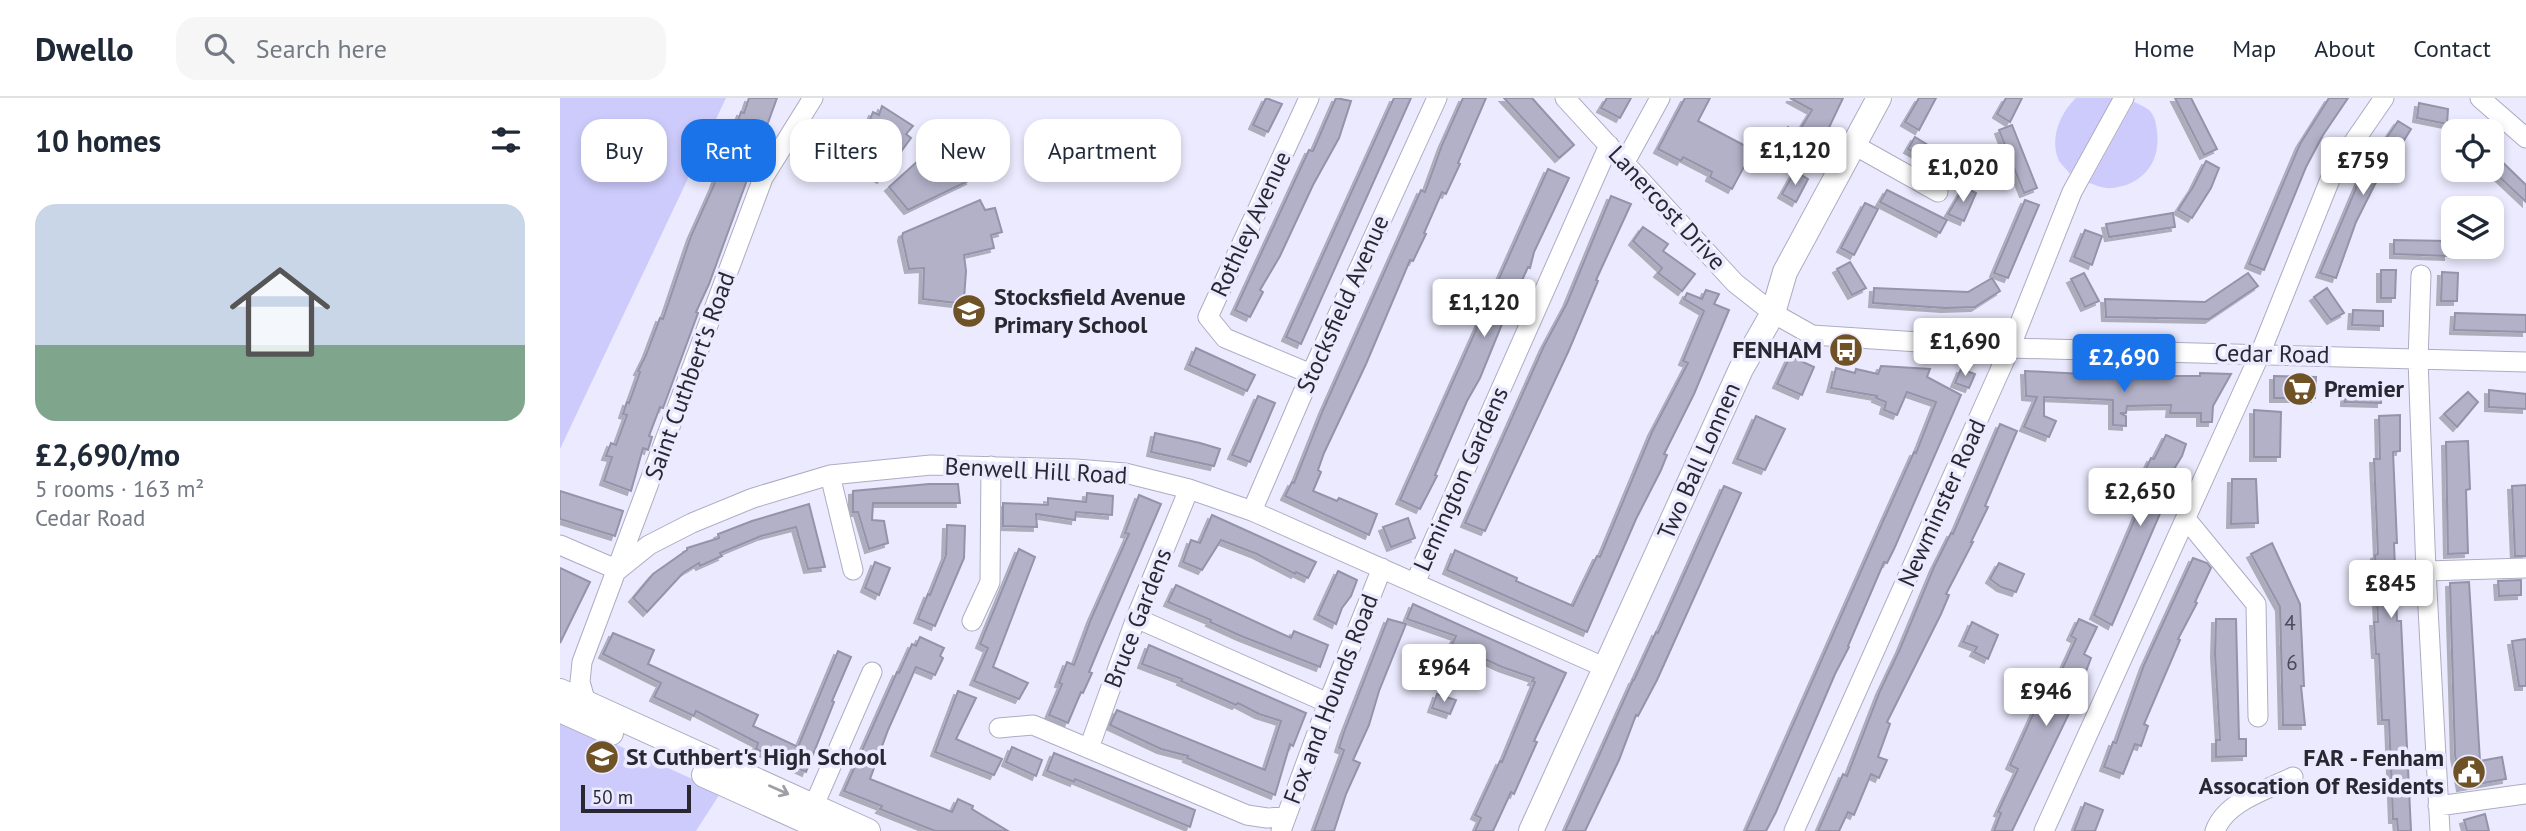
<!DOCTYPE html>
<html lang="en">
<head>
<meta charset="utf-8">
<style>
  :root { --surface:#fff; --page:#f6f6f7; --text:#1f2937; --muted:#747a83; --line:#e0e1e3; --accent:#1a73e8 }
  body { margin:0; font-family:"PT Sans",sans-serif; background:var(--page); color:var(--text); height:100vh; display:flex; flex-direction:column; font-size:26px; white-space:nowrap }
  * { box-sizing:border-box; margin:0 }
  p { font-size:23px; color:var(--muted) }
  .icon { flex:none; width:38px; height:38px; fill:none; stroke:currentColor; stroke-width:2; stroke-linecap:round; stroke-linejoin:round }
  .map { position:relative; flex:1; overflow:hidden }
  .drawer { display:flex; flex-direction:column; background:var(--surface); width:560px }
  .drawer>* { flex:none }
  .hud { position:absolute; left:21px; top:21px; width:665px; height:63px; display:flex; gap:14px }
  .buttons { position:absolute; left:1881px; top:21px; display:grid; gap:14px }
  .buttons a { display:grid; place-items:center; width:63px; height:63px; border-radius:14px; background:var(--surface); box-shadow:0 4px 10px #0003; font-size:35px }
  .scale { position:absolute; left:21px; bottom:18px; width:110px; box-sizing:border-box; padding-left:7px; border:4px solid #292832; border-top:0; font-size:19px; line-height:24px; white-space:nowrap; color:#292832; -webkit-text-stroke:5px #ebeafe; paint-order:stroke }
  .price { position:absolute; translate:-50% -60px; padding:0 16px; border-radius:7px; background:#fff; color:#222; font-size:23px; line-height:46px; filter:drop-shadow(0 2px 4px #0008) }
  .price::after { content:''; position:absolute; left:50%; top:42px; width:21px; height:16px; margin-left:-10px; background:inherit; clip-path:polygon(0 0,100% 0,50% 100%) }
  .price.active { background:var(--accent); color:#fff }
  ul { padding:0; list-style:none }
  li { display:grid; align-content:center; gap:14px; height:371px; padding:0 35px }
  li+li { border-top:2px solid var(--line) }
  li span { display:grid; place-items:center; height:217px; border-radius:21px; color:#555 }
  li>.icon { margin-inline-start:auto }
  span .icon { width:126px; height:126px; fill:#fffc; stroke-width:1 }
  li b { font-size:30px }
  h2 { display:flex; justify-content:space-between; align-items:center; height:84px; padding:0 35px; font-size:30px }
  .pill { padding:0 24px; border-radius:21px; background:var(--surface); box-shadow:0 4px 10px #0003; font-size:24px; line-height:63px }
  .pill.active { background:var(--accent); color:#fff }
  header { display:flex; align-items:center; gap:42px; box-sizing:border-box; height:98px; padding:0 35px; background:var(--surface); border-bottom:2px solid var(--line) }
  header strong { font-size:33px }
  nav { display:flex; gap:38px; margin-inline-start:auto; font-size:24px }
  .search { width:490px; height:63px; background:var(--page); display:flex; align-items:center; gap:18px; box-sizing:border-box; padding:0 24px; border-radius:21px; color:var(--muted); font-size:26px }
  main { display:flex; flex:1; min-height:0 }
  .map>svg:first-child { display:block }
  .green { fill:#cdcbfb }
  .building { fill:#b2b1c8; stroke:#9493aa; stroke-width:2; filter:url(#shadow) }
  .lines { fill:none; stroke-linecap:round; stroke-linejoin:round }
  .minor-casing { stroke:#adacc3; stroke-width:21 }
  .major-casing { stroke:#adacc3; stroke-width:26 }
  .minor { stroke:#fff; stroke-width:19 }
  .major { stroke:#fff; stroke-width:24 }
  .oneway { stroke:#9f9ea3 }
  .labels { text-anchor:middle; stroke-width:7; stroke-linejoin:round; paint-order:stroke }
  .number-label { font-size:21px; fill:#4b4a58 }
  .street-label { font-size:24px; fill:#292832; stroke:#ebeafe }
  .poi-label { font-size:24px; font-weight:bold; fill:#292832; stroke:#ebeafe; text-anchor:start }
</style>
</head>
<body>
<header>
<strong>Dwello</strong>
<div class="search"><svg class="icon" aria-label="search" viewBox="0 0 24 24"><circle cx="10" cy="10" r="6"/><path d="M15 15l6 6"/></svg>Search here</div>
<nav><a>Home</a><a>Map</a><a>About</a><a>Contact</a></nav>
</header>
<main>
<section class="drawer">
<h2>10 homes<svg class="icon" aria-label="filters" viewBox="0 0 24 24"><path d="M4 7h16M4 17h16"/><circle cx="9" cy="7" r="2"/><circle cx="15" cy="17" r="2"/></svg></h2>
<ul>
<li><span style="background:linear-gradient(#c9d6e8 65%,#7fa58c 0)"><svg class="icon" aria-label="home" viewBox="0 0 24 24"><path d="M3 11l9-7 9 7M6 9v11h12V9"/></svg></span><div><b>£2,690/mo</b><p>5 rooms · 163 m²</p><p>Cedar Road</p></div></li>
</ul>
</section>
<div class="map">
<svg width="1966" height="733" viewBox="0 0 1966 733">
  <defs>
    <filter id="shadow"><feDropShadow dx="-4" dy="4" stdDeviation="0" flood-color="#0004"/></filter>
  </defs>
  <rect width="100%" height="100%" fill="#ebeafe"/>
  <path class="green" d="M0 0H166L0 351Z
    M1516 0H1553L1510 76C1507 72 1502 67 1499 63 1489 41 1500 15 1516 0Z
    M1574 4C1579 6 1585 9 1589 12 1595 18 1596 25 1597 33 1601 64 1583 87 1551 90 1544 91 1536 87 1529 85Z
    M0 621 161 694 136 733H0Z"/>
  <path class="building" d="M189 0H217L149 186 136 214 138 215 103 310 100 309 89 338 92 339 88 352 83 350 71 393 44 383 52 359 46 358 51 345 56 347 67 317 63 316 67 304 69 305 80 274 78 273 86 257 100 220 103 221 131 138 153 89 181 14 184 15Z
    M706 0 722 6 708 34 693 27Z
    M776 0 791 3 779 40 753 87 720 158 700 192 703 194 690 219 675 212 749 52 753 53Z
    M834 0H851L741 246 726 239Z
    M903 0H926L898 65 900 66 886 96 882 94 864 135 866 136 853 163 850 162 806 266 764 355 758 372 761 374 753 393 777 403 779 400 817 416 809 437 725 398 732 384 734 385 763 312 861 92 865 94 882 47Z
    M944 0H972L1014 47 999 60Z
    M1047 0H1071L1060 20 1041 10Z
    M1125 0H1150L1138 23 1193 52 1172 91 1150 79 1152 74 1123 59 1121 63 1098 51Z
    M1230 0H1283L1265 38 1248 68 1236 61 1240 53 1220 41 1228 29 1238 35 1252 12Z
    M1359 0H1376L1359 32 1345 24Z
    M1446 0H1462L1450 24 1437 16Z
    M1615 0H1631L1657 51 1644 57Z
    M1769 0H1788L1763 37 1746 69 1704 172 1689 166 1740 46Z
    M1859 5 1888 11 1887 26 1857 20Z
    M322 8 353 28 346 36 351 40 321 81 292 63 313 14 319 17Z
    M1838 23 1851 31 1820 81 1818 80 1796 124 1776 180 1760 175 1802 76Z
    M1452 27 1477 90 1464 95 1439 32Z
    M1355 39 1381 55 1415 70 1406 83 1348 51Z
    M380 43 388 52 398 44 413 64 403 70 410 82 348 112 329 89Z
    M1932 54 1966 87V104L1932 72Z
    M1646 63 1659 70 1651 90 1632 120 1618 112 1633 89Z
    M988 71 1009 80 974 154 970 170 968 169 942 226 920 280 907 303 875 377 877 378 860 411 840 402Z
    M1235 73 1248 81 1236 104 1222 96Z
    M1404 89 1416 95 1404 123 1388 116Z
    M1327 92 1387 122 1380 135 1320 104Z
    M1051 98 1071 106 1036 182 1038 183 1009 252 925 433 905 425 984 248 1007 205Z
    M420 102 425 112 435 110 442 134 431 137 434 150 404 157 406 173 404 201 396 205 363 201 364 170 349 171 342 139 343 135Z
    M1465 102 1479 107 1448 180 1434 175Z
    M1305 105 1318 111 1294 157 1281 150Z
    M1613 115 1615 129 1549 139 1546 126Z
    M1083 129 1108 146 1103 153 1135 176 1122 193 1098 175 1102 170 1073 143Z
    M1525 132 1542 138 1532 167 1514 159Z
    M1834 142 1888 143V158L1834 156Z
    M1290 164 1306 190 1292 197 1277 171Z
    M1821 172H1836L1835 200H1821Z
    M1882 174 1898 175 1897 203H1881Z
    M1524 175 1539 203 1525 209 1511 181Z
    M1688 175 1698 188 1649 221 1546 219 1545 201 1645 204Z
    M1432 180 1440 193 1415 209 1385 210 1313 205 1314 190 1408 194Z
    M1767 190 1784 215 1771 222 1754 199Z
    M1146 192 1159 196 1154 206 1169 212 1134 296 1104 356 1107 357 1101 372 1076 421 1027 534 887 472 895 452 957 480 956 483 1013 508 1037 458 1040 459 1092 334 1128 265 1123 263 1144 213 1124 201 1127 195 1142 201Z
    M1793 212 1823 213V228L1792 227Z
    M1895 215 1966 217V234L1894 232Z
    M636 250 695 277 687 293 629 267Z
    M1230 258 1254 269 1242 297 1217 286Z
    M1321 268 1370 271 1367 279 1401 297 1334 451 1327 465 1324 464 1288 548 1289 549 1275 576 1216 714 1206 733H1186L1324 421 1354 354 1356 355 1376 304 1347 294 1337 317 1324 312 1326 304 1316 300 1317 298 1271 290 1276 270 1295 275 1296 271 1318 276Z
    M1401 271 1415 276 1409 290 1395 285Z
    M1465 273 1561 278H1640V275L1671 276 1653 308 1652 324H1641V315H1610L1611 307 1567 308 1566 315H1560L1566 318V328L1553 327V302L1484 299V318L1496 323 1489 339 1464 329 1477 299 1466 298Z
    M1714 278 1756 279 1755 300H1714Z
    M1786 287 1822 288 1821 305 1785 304Z
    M1929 292 1966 296V311L1929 309Z
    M1908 294 1918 304 1897 329 1884 316Z
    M698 298 715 305 690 364 672 357Z
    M1694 312 1721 314 1720 359H1694Z
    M1840 317V353L1833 354 1837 445H1834L1837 523H1841L1851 733H1838L1837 721H1833L1829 622H1822L1819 556H1816L1814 524H1818L1815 457 1818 456 1814 361H1820L1819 318Z
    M1196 318 1225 331 1205 372 1177 361Z
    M1440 326 1457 333 1425 408 1428 409 1411 444H1413L1386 496 1389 497 1381 516 1327 624 1330 626 1318 659 1327 662 1319 680 1311 676 1294 717 1288 714 1279 733H1258L1283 676 1287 678 1320 593 1340 551 1374 469 1391 435 1393 436Z
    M595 335 640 345 660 351 654 368 591 354Z
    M1606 337 1626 346 1622 358 1596 400 1605 404 1552 527 1534 517 1590 385 1581 381 1591 360 1594 361Z
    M1908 343 1910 391 1906 392 1908 455 1888 456 1886 344Z
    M1672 381H1696L1698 425 1671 426Z
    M369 386H398L400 405H313L312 422 324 423 328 445 309 451 298 414H293V393Z
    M1966 387V458H1955L1952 388Z
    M1164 388 1181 395 1097 582 1078 618 1076 617 1059 662 1025 733H1005L1073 582H1074L1096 534 1098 535Z
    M0 393 63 413 55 438 0 421Z
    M527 395 553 398 552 417 516 414 515 422 476 416 477 429 443 428V405L488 407V400L526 404Z
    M579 397 601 406 539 550 529 574 532 575 523 595 521 594 508 625 489 617 502 586 499 585 507 564 514 567 531 521 569 436 565 435Z
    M249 406 265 469 248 471 236 429 201 438 160 455 162 458 140 468 139 465 123 475 87 514 73 500 93 476 127 452V450L159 440 158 436 192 423Z
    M652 417 756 464 748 480 736 474 735 476 697 456 661 442 642 472 623 464 631 442 640 445Z
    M848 420 855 440 831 449 823 429Z
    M387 427 405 428 404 460 375 528 358 521 368 496 370 497 386 457Z
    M1712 445 1740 506 1744 588H1741L1745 627H1723L1720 509 1691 456Z
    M459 451 475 459 433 569 468 585 459 601 414 583 428 550 420 546Z
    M1633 460 1647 465 1651 470 1635 504 1637 505 1618 541 1620 542 1584 626 1588 628 1581 648 1575 646 1563 676 1544 669 1553 644 1556 645 1584 567Z
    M315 464 330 470 319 497 305 490Z
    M1439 465 1464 476 1456 494 1441 489 1430 481Z
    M0 470 30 484 0 545Z
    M778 473 797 482 791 498 782 510 776 526 758 517Z
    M1961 482V497L1939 498 1938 483Z
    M1909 484 1920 663 1942 659 1946 681 1901 689 1895 657 1890 485Z
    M616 487 731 540 734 533 768 547 760 569 681 538 650 524 651 522 608 504Z
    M853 506 1006 575 974 643 977 644 954 696 951 694 933 733H915L921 720 915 717 940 663 942 664 975 584 972 583 974 580 942 569 892 546 896 538 847 521Z
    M828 521 846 526 819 593 809 627 793 662 800 665 786 696 774 733H754L784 652 779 650 784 634Z
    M1519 521 1537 529 1524 556 1531 560 1515 603 1452 733H1434L1441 715 1438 714 1458 671 1450 667 1485 590 1492 593 1505 565 1516 541 1511 538Z
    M1656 521H1676L1679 641H1686V658L1656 659V642H1660L1655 556Z
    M1412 524 1438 537 1428 561 1414 554 1417 549 1403 544Z
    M53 535 94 552 88 566 198 617 193 628 238 649 278 553 291 559 272 603 274 604 246 674 196 651 198 645 136 613 134 618 94 599 101 585 43 556Z
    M360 539 384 550 380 558 383 560 375 577 356 569 328 632 310 681 392 714 398 701 413 708 412 711 448 733H375L320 711 322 708 284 693 337 574 339 575 352 546 356 548Z
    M1966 541V588H1959L1952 543Z
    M589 547 746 615 733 648 730 646 715 697 627 660 628 658 601 651 550 627 557 612 705 672 721 623 699 616 678 605 676 607 621 583 622 581 582 566Z
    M398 593 416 600 396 641 442 661 434 677 375 654Z
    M877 596 896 602 890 616 872 610Z
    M452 649 482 662 476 678 446 664Z
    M494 655 635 712 630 729 515 681 514 684 487 673Z
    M1525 705 1543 712 1535 733H1514Z
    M1925 716 1929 733H1907L1904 722Z"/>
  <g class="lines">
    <g class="minor-casing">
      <path id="minor" d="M749 0 648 219 665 240 751 276
        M1005 0 1175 185 1213 215 1252 237 1450 250 1966 264
        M1920 0 1966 40
        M1294 47 1378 94
        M1065 64 1100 0
        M1861 177 1858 262 1866 473 1880 733
        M270 377 293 472
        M692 413 751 276 877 0
        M1626 421 1696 506 1698 619
        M0 447 58 472 89 447 132 425 193 400 270 377 371 367 516 371 565 375 629 391 692 413 1046 570
        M1866 473 1966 470
        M855 485 1049 47
        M576 520 768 605
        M412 523 430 484 431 368
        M26 605 20 584 22 564 203 80 253 0
        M439 630 473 627 687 717 707 720 725 719
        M529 650 576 520 629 391
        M1878 708 1966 696
        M248 721 312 574
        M721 733 768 605 822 470
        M1234 733 1450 250 1512 94 1564 0
        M1484 733 1700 256 1773 74 1824 0
        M1655 733C1666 703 1707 692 1733 679"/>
    </g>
    <g class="major-casing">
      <path id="major" d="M0 593 308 733
        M0 612 51 635
        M144 677 268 733
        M971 733 1181 271 1213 215 1225 174 1319 0"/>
    </g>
    <use href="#minor" class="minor"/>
    <use href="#major" class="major"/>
  </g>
  <defs><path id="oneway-shaft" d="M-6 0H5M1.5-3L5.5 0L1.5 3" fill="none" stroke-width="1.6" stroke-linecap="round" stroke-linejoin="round" transform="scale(1.75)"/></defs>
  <use class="oneway" href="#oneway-shaft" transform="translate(219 692) rotate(24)"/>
  <defs>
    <g id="school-disc" transform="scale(1.75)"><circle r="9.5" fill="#6f5326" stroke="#ebeafe"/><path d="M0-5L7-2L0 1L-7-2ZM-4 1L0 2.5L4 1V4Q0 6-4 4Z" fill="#fff"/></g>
    <g id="bus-disc" transform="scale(1.75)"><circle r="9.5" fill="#6f5326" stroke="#ebeafe"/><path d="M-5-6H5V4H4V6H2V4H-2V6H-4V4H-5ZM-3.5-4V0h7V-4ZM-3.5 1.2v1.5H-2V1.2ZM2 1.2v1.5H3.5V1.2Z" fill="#fff"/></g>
    <g id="supermarket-disc" transform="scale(1.75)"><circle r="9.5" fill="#6f5326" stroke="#ebeafe"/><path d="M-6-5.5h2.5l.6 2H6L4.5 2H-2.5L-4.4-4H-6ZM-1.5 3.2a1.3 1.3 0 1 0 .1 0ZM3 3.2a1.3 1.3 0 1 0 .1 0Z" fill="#fff"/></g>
    <g id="civic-disc" transform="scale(1.75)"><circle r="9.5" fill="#6f5326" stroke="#ebeafe"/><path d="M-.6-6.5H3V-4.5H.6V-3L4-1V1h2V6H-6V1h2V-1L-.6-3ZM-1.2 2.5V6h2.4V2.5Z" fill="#fff"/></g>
  </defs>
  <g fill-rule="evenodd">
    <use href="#school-disc" x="409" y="213"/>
    <use href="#bus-disc" x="1286" y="252"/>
    <use href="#supermarket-disc" x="1740" y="291"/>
    <use href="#school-disc" x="42" y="659"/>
    <use href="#civic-disc" x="1909" y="674"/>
  </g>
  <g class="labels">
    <g class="number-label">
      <text x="1730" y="532">4</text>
      <text x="1732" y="572">6</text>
    </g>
    <g class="street-label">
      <text transform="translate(1107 110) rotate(47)" y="8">Lanercost Drive</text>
      <text transform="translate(691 126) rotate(-65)" y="8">Rothley Avenue</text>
      <text transform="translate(783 206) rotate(-66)" y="8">Stocksfield Avenue</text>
      <text transform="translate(1712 256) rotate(1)" y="8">Cedar Road</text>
      <text transform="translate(130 278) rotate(-70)" y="8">Saint Cuthbert's Road</text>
      <text transform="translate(1139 363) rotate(-66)" y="8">Two Ball Lonnen</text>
      <text transform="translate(476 373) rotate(3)" y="8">Benwell Hill Road</text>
      <text transform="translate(901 381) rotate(-66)" y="8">Lemington Gardens</text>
      <text transform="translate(1382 405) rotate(-66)" y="8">Newminster Road</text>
      <text transform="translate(578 520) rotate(-69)" y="8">Bruce Gardens</text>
      <text transform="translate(771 601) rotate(-69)" y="8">Fox and Hounds Road</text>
    </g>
    <g class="poi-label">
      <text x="434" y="207">Stocksfield Avenue<tspan x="434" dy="28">Primary School</tspan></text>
      <text x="1262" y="260" text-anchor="end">FENHAM</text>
      <text x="1764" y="299">Premier</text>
      <text x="66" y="667">St Cuthbert's High School</text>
      <text x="1884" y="668" text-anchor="end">FAR - Fenham<tspan x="1884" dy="28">Assocation Of Residents</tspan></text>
    </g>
  </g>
</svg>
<div class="buttons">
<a><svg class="icon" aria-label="locate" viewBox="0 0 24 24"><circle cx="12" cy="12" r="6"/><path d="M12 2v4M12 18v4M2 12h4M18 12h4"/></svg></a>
<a><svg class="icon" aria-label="layers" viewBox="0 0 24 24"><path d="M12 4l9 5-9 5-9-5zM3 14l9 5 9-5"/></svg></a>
</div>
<div class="scale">50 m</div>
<b class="price" style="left:1235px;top:89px">£1,120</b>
<b class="price" style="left:1803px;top:99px">£759</b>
<b class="price" style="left:1403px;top:106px">£1,020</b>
<b class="price" style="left:924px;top:241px">£1,120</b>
<b class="price" style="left:1405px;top:280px">£1,690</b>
<b class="price active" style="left:1564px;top:296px">£2,690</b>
<b class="price" style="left:1580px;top:430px">£2,650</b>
<b class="price" style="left:1831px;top:522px">£845</b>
<b class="price" style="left:884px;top:606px">£964</b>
<b class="price" style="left:1486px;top:630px">£946</b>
<div class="hud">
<a class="pill">Buy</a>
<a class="pill active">Rent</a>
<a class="pill">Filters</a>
<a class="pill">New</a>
<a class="pill">Apartment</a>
</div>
</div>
</main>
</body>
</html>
